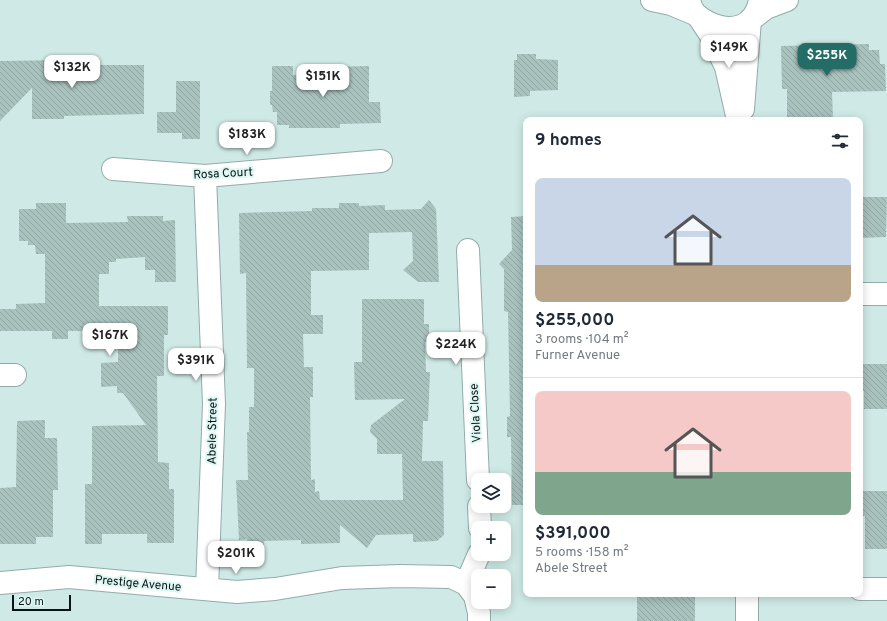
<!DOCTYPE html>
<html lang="en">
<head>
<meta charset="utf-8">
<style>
  :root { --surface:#fff; --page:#f2f2f3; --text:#1f2937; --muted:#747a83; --line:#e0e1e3; --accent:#246d66 }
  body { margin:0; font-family:Overpass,sans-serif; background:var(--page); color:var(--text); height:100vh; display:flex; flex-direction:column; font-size:15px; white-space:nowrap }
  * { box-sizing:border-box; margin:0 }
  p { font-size:13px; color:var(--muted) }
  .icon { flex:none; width:22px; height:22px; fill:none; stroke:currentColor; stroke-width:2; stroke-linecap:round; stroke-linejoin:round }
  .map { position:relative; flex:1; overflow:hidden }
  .sheet { position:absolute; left:523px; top:117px; width:340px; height:480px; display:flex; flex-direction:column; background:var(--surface); border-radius:8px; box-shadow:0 2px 10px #0003 }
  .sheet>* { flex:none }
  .controls { position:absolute; left:471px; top:473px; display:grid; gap:8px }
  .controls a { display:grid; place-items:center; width:40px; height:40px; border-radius:8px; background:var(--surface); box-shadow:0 2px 10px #0003; font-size:20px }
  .scale { position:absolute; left:12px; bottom:10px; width:59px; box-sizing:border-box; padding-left:4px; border:2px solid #0c1514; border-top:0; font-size:11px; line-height:14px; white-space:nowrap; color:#0c1514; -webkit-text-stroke:3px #dcf7f3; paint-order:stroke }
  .price { position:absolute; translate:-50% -34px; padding:0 9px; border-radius:8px; background:#fff; color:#222; font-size:13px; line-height:26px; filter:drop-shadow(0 1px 2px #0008) }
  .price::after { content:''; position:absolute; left:50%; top:24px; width:12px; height:9px; margin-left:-6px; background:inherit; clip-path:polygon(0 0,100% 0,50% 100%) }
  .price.on { background:var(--accent); color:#fff }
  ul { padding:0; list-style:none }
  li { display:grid; align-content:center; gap:8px; height:212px; padding:0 12px }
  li+li { border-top:1px solid var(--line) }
  li span { display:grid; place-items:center; height:124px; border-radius:8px; color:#555 }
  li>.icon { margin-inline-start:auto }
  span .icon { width:72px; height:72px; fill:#fffc; stroke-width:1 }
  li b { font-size:17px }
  h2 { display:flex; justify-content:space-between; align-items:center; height:48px; padding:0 12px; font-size:17px }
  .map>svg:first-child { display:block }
  .building { fill:url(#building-back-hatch) }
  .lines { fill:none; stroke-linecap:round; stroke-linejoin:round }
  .minor-casing { stroke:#92aca8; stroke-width:24 }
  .major-casing { stroke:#92aca8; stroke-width:24 }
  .minor { stroke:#fff; stroke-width:22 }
  .major { stroke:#fff; stroke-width:22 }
  .labels { text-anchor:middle; stroke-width:4; stroke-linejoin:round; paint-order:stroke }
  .street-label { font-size:12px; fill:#0c1514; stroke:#dcf7f3 }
</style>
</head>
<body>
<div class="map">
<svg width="887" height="621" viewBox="0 0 887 621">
  <defs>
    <pattern id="building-back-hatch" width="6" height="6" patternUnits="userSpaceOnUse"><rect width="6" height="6" fill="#a8c2be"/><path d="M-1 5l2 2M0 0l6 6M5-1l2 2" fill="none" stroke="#8fa6a2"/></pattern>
  </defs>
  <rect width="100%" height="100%" fill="#cfeae6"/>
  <path class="building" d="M869 44V50H879L880 64H885L886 91 832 92 833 118 815 119V120L787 119V89H782L781 46Z
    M517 54H536V59L558 60V90L530 91V96L514 97V60H517Z
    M64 60V71L94 70V65H144V114L64 116V119H32V88L0 121V61Z
    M272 66H293V75H325V67L369 66V102H380L381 123 340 124V128H289V125H277V112H273L272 105H270V91H272Z
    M176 81H200V139H182V133H157V112H176Z
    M860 197H887L886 237 860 238Z
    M429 200 436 209 439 282H418L403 270 413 261 412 232 369 233V270L311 271V315H323V334H303L304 367H313V397H310L311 480 315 479V492L319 491 320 500H403L402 454H377V439L370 432 371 425 405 399 355 400 354 362H362V299H424V324H429V342H425L426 372H430L428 421H423L422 461H443L444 535 437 541 413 542V534L376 535 367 548 340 525V543L301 544V540L264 541V551L255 558 247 551V539L239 540 236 480H248L247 432H249V407H254V368H247L246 273 240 274 239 213 312 211V208H339V203H359V206L385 205V210L421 209Z
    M36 203H66V223L128 222 127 216H163V221L175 220 176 282H155V270H145V257L116 259V262H109V274H99V306H168V335H164V376H157L158 462 169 463V489H174V543H147V534H102V544H85V484H92V426L146 425 123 393H117V386L101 387V363L118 362V331H68V339H52V331H0V309H16V304L45 303V254H36L35 245H28V241H19V209H36Z
    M526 216V505H512L511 437H507V417L510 416 508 312 504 311V269L499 264 512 250 511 217Z
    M860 364H887V409H864V391H860Z
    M45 420V438H57L58 490H53V537H36V544H0V488L16 487 17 421Z
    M860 491H887V549H865V516H860Z
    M637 594H695V621H637Z"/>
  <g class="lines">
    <g class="minor-casing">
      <path id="minor" d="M698 16 710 34 726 67 738 120
        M743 109 750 20
        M113 169 205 176 381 161
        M205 176 214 404 207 589
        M468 250 478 480
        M860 294H887
        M0 375H15
        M479 506 480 528
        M0 583 69 577 237 592 275 589 342 578 400 576 451 577 466 584 475 596 479 613V621
        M466 584 479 554
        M860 589H887
        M747 621V594"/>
    </g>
    <g class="major-casing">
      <path id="major" d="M652 0 671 4 695 14
        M689 0C690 4 691 8 694 12 697 17 704 20 709 23 733 34 755 27 760 0
        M753 18 766 8 787 0"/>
    </g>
    <use href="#minor" class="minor"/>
    <use href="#major" class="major"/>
  </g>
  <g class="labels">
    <g class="street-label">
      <text transform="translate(223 173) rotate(-3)" y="4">Rosa Court</text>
      <text transform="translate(475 413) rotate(-93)" y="4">Viola Close</text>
      <text transform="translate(212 431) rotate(-89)" y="4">Abele Street</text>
      <text transform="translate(138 583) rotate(5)" y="4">Prestige Avenue</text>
    </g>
  </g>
</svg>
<div class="controls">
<a><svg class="icon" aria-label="layers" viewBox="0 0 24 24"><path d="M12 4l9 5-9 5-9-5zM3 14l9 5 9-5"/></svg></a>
<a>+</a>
<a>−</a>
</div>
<div class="scale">20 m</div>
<b class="price" style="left:729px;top:69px">$149K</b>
<b class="price on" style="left:827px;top:77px">$255K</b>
<b class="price" style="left:72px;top:89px">$132K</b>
<b class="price" style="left:323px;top:98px">$151K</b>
<b class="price" style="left:247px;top:156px">$183K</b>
<b class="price" style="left:110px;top:357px">$167K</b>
<b class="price" style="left:456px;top:366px">$224K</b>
<b class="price" style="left:196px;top:382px">$391K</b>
<b class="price" style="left:236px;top:575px">$201K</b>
<section class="sheet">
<h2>9 homes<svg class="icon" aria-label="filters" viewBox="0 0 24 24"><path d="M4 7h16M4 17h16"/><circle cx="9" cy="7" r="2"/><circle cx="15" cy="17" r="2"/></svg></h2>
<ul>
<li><span style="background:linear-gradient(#c9d6e8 70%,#b9a48a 0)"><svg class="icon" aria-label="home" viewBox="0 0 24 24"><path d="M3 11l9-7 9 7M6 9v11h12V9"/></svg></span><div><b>$255,000</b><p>3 rooms · 104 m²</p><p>Furner Avenue</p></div></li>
<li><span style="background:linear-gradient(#f6c9c9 65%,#7fa58c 0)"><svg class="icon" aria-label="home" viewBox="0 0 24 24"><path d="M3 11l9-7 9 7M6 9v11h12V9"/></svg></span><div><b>$391,000</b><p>5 rooms · 158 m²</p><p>Abele Street</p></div></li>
</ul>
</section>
</div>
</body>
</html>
